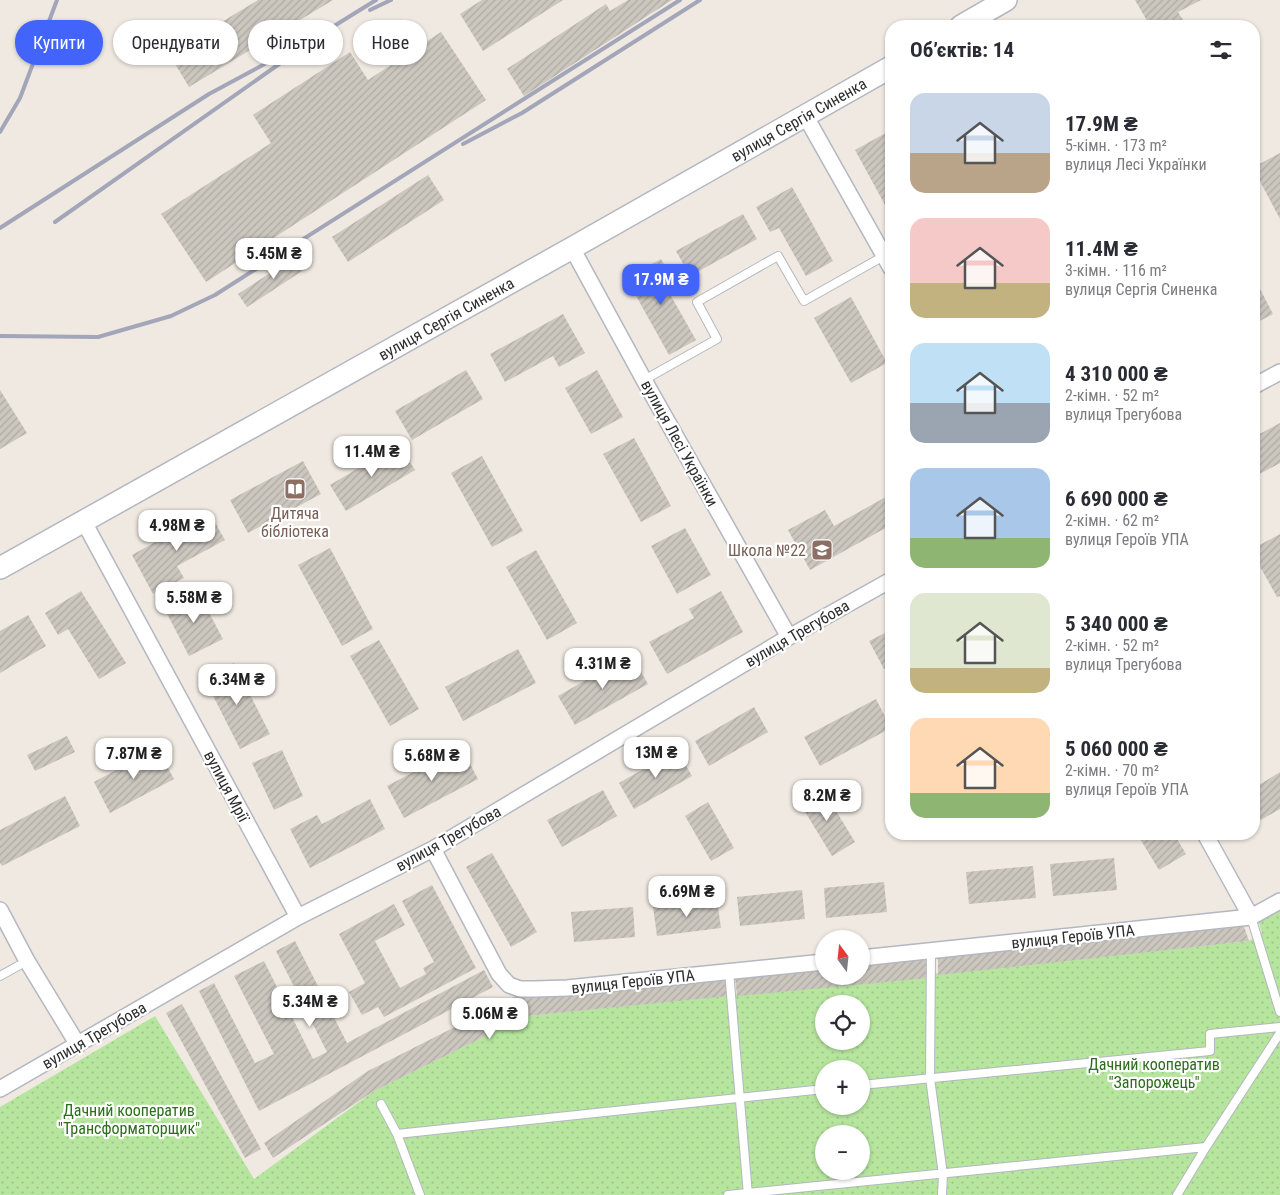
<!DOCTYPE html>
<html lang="uk">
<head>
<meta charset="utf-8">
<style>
  :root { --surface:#fff; --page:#f7f7f7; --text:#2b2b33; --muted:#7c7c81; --accent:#4264fb }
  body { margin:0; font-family:"Roboto Condensed",sans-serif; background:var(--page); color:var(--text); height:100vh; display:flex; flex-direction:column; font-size:19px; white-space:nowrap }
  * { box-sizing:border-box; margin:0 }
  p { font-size:16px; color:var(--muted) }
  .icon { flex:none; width:28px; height:28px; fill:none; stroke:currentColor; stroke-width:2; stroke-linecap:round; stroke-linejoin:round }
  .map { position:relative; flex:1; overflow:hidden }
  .side { position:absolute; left:885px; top:20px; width:375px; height:820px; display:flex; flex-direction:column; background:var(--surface); border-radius:20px; box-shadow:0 1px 4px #0004 }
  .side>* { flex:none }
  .banner { position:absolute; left:15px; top:20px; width:475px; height:45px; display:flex; gap:10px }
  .needle { width:32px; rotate:345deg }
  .tools { position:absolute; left:815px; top:930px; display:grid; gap:10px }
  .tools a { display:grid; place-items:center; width:55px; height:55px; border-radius:50%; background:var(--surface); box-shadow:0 1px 4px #0004; font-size:25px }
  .price { position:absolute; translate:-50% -42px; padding:0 11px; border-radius:10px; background:#fff; color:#222; font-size:16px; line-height:32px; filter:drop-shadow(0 1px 2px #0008) }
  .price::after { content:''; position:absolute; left:50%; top:30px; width:15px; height:11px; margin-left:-8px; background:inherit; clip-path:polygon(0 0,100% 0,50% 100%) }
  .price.selected { background:var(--accent); color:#fff }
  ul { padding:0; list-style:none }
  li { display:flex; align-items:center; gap:15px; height:125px; padding:0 25px }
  li span { display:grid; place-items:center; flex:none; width:140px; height:100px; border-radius:15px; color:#555 }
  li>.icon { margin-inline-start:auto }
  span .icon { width:60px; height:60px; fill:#fffc; stroke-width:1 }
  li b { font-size:21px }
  h2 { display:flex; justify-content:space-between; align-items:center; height:60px; padding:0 25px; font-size:21px }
  .tag { padding:0 18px; border-radius:22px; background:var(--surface); box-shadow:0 1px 4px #0004; font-size:18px; line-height:45px }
  .tag.selected { background:var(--accent); color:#fff }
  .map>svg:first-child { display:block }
  .garden { fill:url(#garden-dots); fill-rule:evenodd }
  .building { fill:url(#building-hatch) }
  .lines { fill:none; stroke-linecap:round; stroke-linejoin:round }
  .lane-casing { stroke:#b4b7c1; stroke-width:10 }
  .street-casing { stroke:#b4b7c1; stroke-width:18 }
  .secondary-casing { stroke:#b4b7c1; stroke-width:24 }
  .lane { stroke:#fff; stroke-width:8 }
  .street { stroke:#fff; stroke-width:15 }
  .secondary { stroke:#fff; stroke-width:21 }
  .rail { stroke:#a3a6b8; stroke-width:4 }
  .labels { text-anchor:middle; stroke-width:4.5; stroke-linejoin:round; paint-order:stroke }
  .street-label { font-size:16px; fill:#2e2e2e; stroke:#fff }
  .education-label { font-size:16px; fill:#785e54; stroke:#fff }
  .park-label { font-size:16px; fill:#2c6e1b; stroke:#fff }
</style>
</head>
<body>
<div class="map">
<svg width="1280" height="1195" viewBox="0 0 1280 1195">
  <defs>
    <pattern id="garden-dots" width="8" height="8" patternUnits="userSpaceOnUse" patternTransform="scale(1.25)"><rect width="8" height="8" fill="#b6e59e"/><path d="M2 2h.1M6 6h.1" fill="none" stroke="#9dc588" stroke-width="1.8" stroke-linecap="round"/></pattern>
    <pattern id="building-hatch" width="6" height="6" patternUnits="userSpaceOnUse" patternTransform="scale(1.25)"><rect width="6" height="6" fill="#cbc7bf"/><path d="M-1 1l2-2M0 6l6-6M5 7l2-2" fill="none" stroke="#afaba4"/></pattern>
  </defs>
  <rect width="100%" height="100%" fill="#efe9e1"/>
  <path class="garden" d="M1280 907V1195H0V1107L155 1016 254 1179 374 1091 526 1016 1249 941 1262 933 1258 920ZM824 1004H861V1041H824ZM824 1069H861V1106H824ZM824 1134H861V1171H824Z"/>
  <path class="building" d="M258 0H333L189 87 169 54Z
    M482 0H563L483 51 460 14Z
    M628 0H672L524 96 507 69 606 4 610 11Z
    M1135 0H1201L1178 12 1183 20 1172 26H1150Z
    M441 32 486 100 206 282 161 214 271 143 253 115 350 52 368 80Z
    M891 130V216L855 150Z
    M1280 153V219L1254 170V167Z
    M428 175 444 200 348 262 332 237Z
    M792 187 833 261 806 276 779 228 770 232 756 207Z
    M743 214 757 239 690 276 676 251Z
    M301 253 310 266 247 307 238 294Z
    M661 259 676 285 667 289 696 340 669 355 626 278Z
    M1258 285 1273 314 1254 324V287Z
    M851 297 887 363 851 383 814 318Z
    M563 314 585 353 559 367 553 356 505 382 490 354Z
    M466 370 483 399 412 440 395 411Z
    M597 370 623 417 591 434 565 388Z
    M0 390 27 433 0 449Z
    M1280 423V463L1254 477V437Z
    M634 438 671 506 641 522 603 454Z
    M399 444 415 470 346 511 330 485Z
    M482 456 523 531 492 547 451 473Z
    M303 461 321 494 248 533 230 500Z
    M891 494V525L810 570 788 530 825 510 834 526Z
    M209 512 225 540 177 566 184 578 153 594 132 555Z
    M685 528 711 575 677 594 651 546Z
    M1280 534V596L1277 597 1254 556V548Z
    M330 548 373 629 342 646 298 565Z
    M536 550 577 623 547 640 506 567Z
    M81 591 126 663 99 679 68 629 58 635 45 613Z
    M721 591 743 632 667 674 649 642 694 618 689 609Z
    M198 592 223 639 189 656 165 610Z
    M28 615 46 646 0 673V631Z
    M891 630V665L884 669 869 641Z
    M379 640 419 709 390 726 350 656Z
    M518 649 536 683 463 721 445 687Z
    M631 654 648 684 575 725 558 696Z
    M234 663 270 734 240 749 204 678Z
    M876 699 891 728 820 766 804 737Z
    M754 707 768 732 709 766 695 741Z
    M67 736 75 752 35 771 27 755Z
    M461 747 478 779 404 818 387 786Z
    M157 748 174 779 110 813 94 782Z
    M282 750 303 796 274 810 252 763Z
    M677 750 692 776 634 809 619 783Z
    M1280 772V809L1254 824V777L1259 785Z
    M822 788 855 842 832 856 799 802Z
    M603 790 617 816 562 847 547 820Z
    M65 796 80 826 2 866 0 863V830Z
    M370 799 385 829 310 868 290 829 317 815 322 824Z
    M708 802 734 848 711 861 685 816Z
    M1137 834H1174L1186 854 1159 870Z
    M492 853 537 932 511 947 466 867Z
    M1114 858 1117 890 1053 896 1050 864Z
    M1033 866 1036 898 969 904 966 872Z
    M884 882 887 912 826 918 824 888Z
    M432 885 476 968 384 1017 378 1007 362 1015 349 992 365 983 339 934 394 904 405 925 375 941 400 988 426 974 423 968 434 962 402 901Z
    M802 890 805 919 740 926 737 897Z
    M717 900 721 928 657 936 653 907Z
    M633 907 635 937 574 942 571 912Z
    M1242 921 1249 941 938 975V957Z
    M295 941 347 1043 484 970 493 987 259 1111 199 991 214 983 255 1063 274 1054 234 976 264 961 313 1059 327 1052 276 951Z
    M927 959 928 978 737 996 735 977 824 969V976H861V965Z
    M726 977 728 996 526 1016 374 1091 273 1158 264 1143 368 1071 516 996Z
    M182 1004 261 1149 245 1158 166 1013Z"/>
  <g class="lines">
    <g class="lane-casing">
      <path id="lane" d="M644 380 717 339 697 302 778 256 804 301 884 256
        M1251 917 1280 1012
        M931 951 930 1078 943 1175 942 1195
        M729 971 748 1195
        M0 976 27 961
        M861 1085 1210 1051V1034L1280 1027
        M381 1104 397 1134 420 1195
        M397 1134 824 1089
        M728 1195 1206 1147
        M1177 1195 1206 1147 1280 1033"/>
    </g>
    <g class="street-casing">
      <path id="street" d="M806 117 891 268
        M572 248 644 380 789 637
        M1254 386 1280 372
        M84 522 298 917
        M1205 834 1251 917
        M433 849 499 974 509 985 520 989H535L567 988 824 962
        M0 910 27 961 78 1045
        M861 958 1251 917 1280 901
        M0 1089 298 917 433 849 789 637 891 580"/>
    </g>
    <g class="secondary-casing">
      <g id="secondary">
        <path d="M961 26 1006 0"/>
        <path id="s1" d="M0 568 572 248 891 67"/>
      </g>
    </g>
    <use href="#lane" class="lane"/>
    <use href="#street" class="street"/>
    <use href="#secondary" class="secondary"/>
    <path class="rail" d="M370 10 391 0
      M0 132 20 98 57 0
      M463 144 522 113 700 0
      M55 222 282 62
      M0 228 209 94 326 31 376 0
      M0 336 98 337 171 316 215 295 680 0"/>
  </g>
  <defs>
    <g id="library-square" transform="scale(1.125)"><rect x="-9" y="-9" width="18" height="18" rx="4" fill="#8d6e63" stroke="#fff"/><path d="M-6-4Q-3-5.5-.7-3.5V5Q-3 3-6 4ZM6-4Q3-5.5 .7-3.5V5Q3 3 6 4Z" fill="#fff"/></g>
    <g id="school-square" transform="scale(1.125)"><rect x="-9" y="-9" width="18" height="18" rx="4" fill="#8d6e63" stroke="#fff"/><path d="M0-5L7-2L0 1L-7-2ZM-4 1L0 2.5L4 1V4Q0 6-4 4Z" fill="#fff"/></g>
  </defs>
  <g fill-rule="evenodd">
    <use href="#library-square" x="295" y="489"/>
    <use href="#school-square" x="822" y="550"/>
  </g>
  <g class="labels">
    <g class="street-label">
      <text dy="6" stroke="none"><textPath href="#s1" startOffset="916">вулиця Сергія Синенка</textPath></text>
      <text dy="6" stroke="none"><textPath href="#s1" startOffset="511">вулиця Сергія Синенка</textPath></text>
      <text transform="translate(680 443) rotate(61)" y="6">вулиця Лесі Українки</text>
      <text transform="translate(797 633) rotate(-30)" y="6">вулиця Трегубова</text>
      <text transform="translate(227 786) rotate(62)" y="6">вулиця Мрії</text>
      <text transform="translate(448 838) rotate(-29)" y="6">вулиця Трегубова</text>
      <text transform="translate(1073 936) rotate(-6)" y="6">вулиця Героїв УПА</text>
      <text transform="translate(633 981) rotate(-6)" y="6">вулиця Героїв УПА</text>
      <text transform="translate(94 1035) rotate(-30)" y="6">вулиця Трегубова</text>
    </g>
    <g class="education-label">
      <text x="295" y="519">Дитяча<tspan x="295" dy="18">бібліотека</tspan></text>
      <text x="806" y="556" text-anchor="end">Школа №22</text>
    </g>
    <g class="park-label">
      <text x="1154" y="1070">Дачний кооператив<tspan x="1154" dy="18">"Запорожець"</tspan></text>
      <text x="129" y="1116">Дачний кооператив<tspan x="129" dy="18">"Трансформаторщик"</tspan></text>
    </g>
  </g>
</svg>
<div class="tools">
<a><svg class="needle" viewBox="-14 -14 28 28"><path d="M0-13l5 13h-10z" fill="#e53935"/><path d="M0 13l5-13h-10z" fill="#7c7c81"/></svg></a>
<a><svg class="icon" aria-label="locate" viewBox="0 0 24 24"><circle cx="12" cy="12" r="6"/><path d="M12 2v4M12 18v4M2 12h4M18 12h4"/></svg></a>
<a>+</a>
<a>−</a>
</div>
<b class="price" style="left:274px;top:280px">5.45M ₴</b>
<b class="price selected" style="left:661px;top:306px">17.9M ₴</b>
<b class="price" style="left:372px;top:478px">11.4M ₴</b>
<b class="price" style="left:177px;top:552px">4.98M ₴</b>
<b class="price" style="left:194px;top:624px">5.58M ₴</b>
<b class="price" style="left:603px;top:690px">4.31M ₴</b>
<b class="price" style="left:237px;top:706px">6.34M ₴</b>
<b class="price" style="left:656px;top:779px">13M ₴</b>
<b class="price" style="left:134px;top:780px">7.87M ₴</b>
<b class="price" style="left:432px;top:782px">5.68M ₴</b>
<b class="price" style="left:827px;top:822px">8.2M ₴</b>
<b class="price" style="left:687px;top:918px">6.69M ₴</b>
<b class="price" style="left:310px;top:1028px">5.34M ₴</b>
<b class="price" style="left:490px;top:1040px">5.06M ₴</b>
<div class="banner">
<a class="tag selected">Купити</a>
<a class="tag">Орендувати</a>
<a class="tag">Фільтри</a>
<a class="tag">Нове</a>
</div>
<section class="side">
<h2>Об’єктів: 14<svg class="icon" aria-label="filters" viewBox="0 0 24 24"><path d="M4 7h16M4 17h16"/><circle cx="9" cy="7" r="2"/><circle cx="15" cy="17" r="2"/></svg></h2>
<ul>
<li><span style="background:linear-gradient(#c9d6e8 60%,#b9a48a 0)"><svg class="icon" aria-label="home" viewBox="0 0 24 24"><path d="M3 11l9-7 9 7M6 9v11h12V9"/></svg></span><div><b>17.9M ₴</b><p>5-кімн. · 173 m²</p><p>вулиця Лесі Українки</p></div></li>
<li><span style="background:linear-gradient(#f6c9c9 65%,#c2b280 0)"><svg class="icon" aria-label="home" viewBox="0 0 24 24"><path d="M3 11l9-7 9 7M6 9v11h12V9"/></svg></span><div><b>11.4M ₴</b><p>3-кімн. · 116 m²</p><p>вулиця Сергія Синенка</p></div></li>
<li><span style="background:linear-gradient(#bfe0f5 60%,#9aa5b1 0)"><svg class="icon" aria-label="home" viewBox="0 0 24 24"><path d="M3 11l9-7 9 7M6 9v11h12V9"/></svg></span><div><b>4 310 000 ₴</b><p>2-кімн. · 52 m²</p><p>вулиця Трегубова</p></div></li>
<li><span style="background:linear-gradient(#a9c7e8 70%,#8fb573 0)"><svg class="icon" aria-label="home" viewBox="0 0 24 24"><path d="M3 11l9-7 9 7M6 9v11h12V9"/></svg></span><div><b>6 690 000 ₴</b><p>2-кімн. · 62 m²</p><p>вулиця Героїв УПА</p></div></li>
<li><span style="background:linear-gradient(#dfe7d0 75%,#c2b280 0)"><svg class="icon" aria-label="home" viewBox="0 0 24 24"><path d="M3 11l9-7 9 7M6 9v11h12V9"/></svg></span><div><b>5 340 000 ₴</b><p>2-кімн. · 52 m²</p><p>вулиця Трегубова</p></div></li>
<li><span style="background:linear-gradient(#ffd9b3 75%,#8fb573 0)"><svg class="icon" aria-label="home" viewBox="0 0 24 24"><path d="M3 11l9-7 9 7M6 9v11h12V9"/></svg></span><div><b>5 060 000 ₴</b><p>2-кімн. · 70 m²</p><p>вулиця Героїв УПА</p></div></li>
</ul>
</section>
</div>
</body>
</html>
